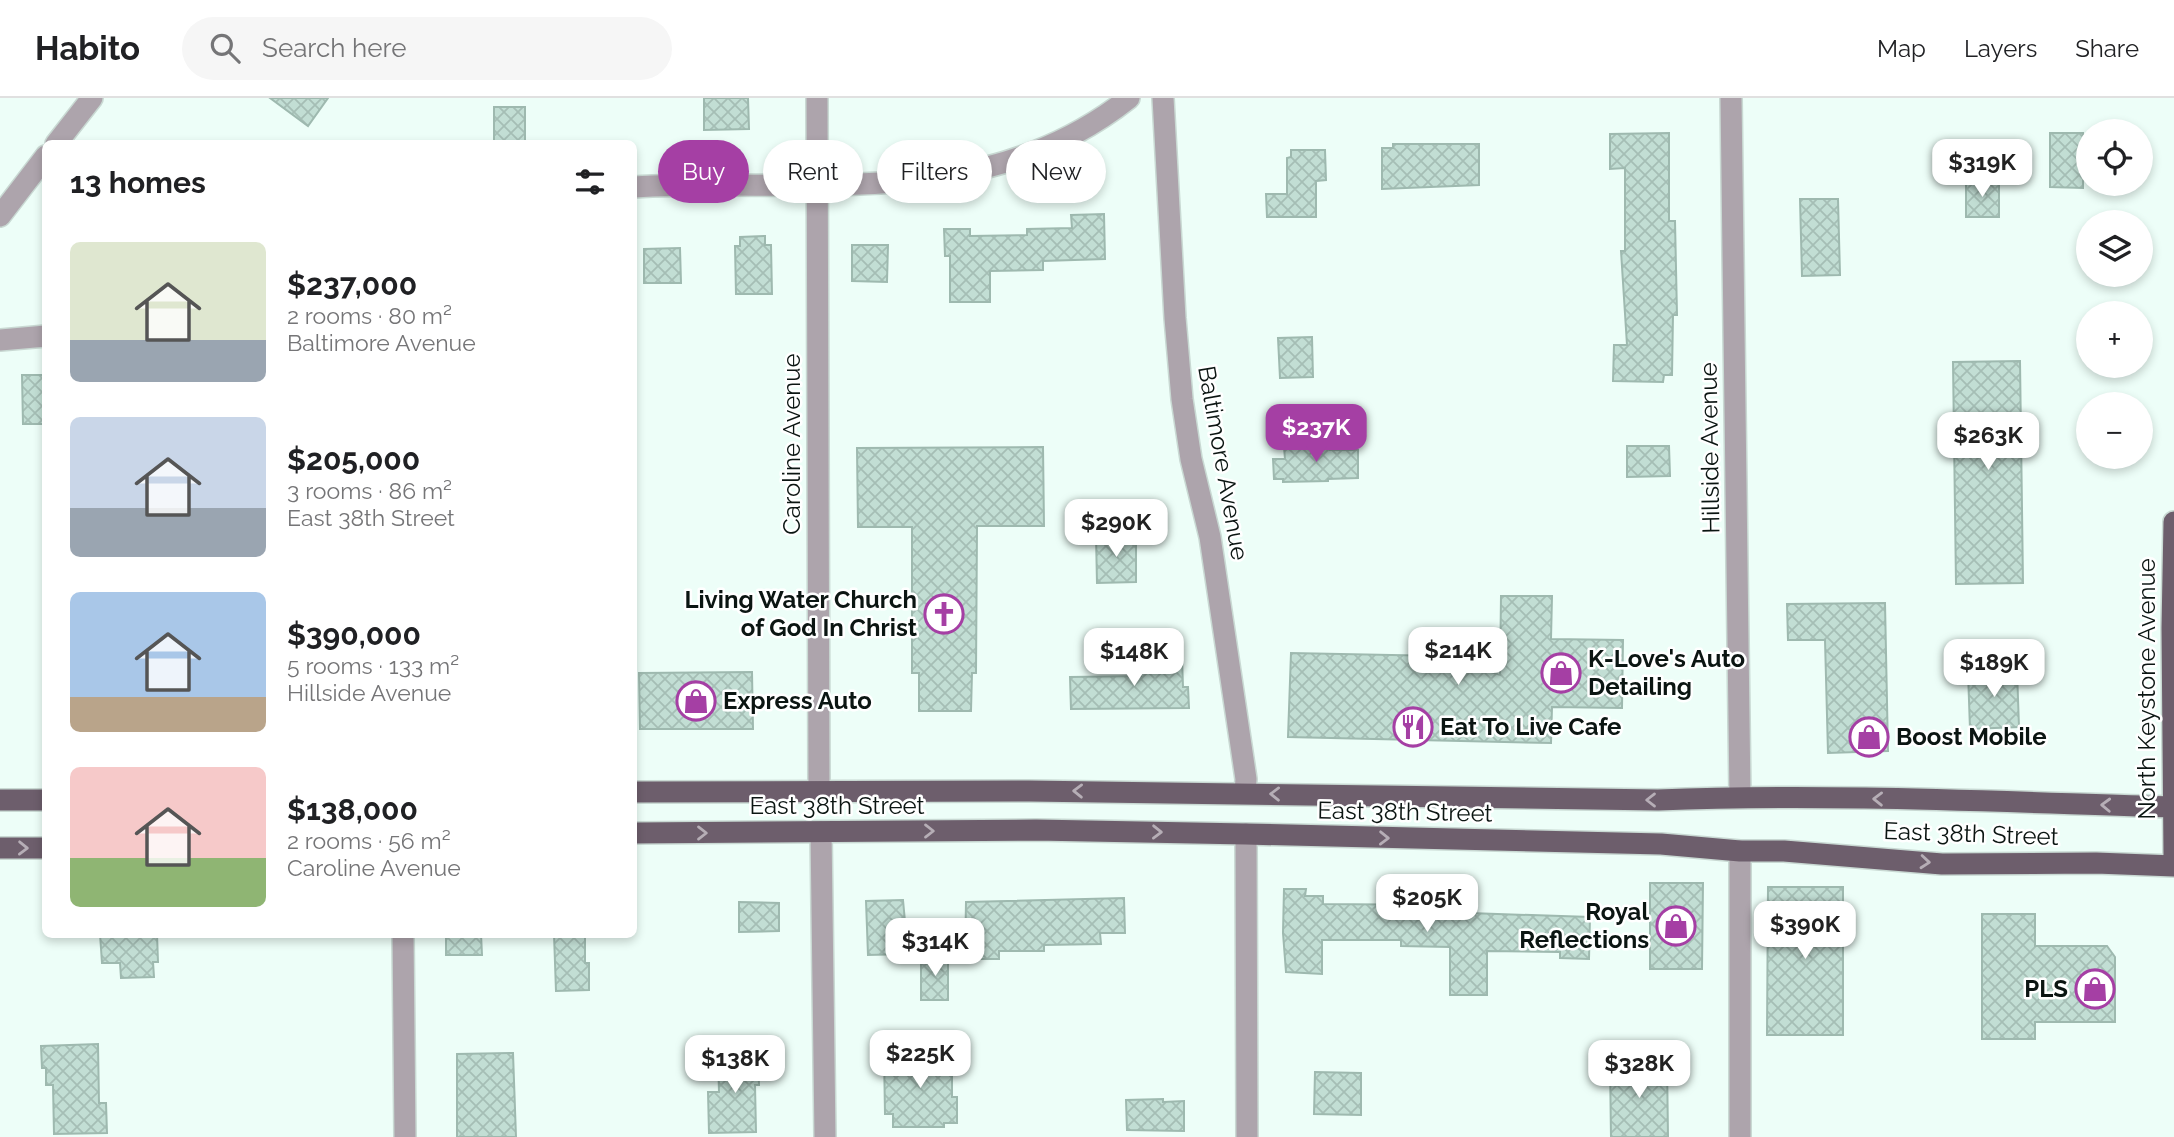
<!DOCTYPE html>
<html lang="en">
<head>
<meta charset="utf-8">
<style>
  :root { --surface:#fff; --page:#f6f6f6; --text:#202124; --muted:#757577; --line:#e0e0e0; --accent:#a53fa4 }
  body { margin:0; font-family:Raleway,sans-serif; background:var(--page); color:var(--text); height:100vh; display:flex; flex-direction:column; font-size:26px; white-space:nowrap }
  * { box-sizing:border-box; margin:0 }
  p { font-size:23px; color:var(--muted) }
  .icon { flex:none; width:38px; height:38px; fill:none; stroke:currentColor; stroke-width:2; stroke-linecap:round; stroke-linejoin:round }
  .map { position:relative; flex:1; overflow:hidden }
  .panel { position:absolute; left:42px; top:42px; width:595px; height:798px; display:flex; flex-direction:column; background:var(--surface); border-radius:10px; box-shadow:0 4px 10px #0003 }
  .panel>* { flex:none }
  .banner { position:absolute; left:658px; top:42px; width:665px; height:63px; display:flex; gap:14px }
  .buttons { position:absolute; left:2076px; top:21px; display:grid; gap:14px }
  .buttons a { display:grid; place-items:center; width:77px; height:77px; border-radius:50%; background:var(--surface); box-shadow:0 4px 10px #0003; font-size:35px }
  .price { position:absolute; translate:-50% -60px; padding:0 16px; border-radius:14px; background:#fff; color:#222; font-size:23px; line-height:46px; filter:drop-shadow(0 2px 4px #0008) }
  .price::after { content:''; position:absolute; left:50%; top:42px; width:21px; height:16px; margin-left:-10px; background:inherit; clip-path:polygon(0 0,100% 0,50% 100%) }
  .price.on { background:var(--accent); color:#fff }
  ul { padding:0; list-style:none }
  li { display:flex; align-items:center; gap:21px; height:175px; padding:0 28px }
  li span { display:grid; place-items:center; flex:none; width:196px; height:140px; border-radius:10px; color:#555 }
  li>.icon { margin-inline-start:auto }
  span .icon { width:84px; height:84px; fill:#fffc; stroke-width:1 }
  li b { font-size:30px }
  h2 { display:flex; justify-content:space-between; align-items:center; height:84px; padding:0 28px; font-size:30px }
  .tag { padding:0 24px; border-radius:32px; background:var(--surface); box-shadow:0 4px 10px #0003; font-size:24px; line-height:63px }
  .tag.on { background:var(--accent); color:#fff }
  header { display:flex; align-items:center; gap:42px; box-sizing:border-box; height:98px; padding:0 35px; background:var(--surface); border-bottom:2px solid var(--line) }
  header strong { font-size:33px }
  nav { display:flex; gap:38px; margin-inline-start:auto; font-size:24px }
  .search { width:490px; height:63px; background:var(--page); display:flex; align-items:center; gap:18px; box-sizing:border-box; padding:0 24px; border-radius:38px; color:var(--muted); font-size:26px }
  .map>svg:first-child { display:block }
  .building { fill:url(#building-cross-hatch); stroke:#9eb9af; stroke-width:2 }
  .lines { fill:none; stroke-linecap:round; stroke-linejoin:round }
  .minor-casing { stroke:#c9d9d3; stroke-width:24 }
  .tertiary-casing { stroke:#c9d9d3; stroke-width:24 }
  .primary-casing { stroke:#c9d9d3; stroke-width:24 }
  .minor { stroke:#ada4ac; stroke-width:21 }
  .tertiary { stroke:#ada4ac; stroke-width:21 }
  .primary { stroke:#6d5e6c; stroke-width:21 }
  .oneway { stroke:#b6aeb6 }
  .labels { text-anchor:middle; stroke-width:5; stroke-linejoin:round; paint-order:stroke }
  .street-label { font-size:24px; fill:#0b1512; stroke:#fff }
  .poi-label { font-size:24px; font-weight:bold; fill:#0b1512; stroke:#fff; text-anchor:start }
</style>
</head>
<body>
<header>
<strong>Habito</strong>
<div class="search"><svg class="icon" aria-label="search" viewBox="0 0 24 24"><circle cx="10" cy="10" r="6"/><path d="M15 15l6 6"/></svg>Search here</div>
<nav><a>Map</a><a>Layers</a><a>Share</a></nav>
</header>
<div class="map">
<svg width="2174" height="1039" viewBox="0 0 2174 1039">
  <defs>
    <pattern id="building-cross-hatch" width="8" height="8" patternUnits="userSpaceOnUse" patternTransform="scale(1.75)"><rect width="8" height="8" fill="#c2ded4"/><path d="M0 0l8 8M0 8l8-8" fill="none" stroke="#a5beb5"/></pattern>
  </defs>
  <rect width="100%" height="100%" fill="#edfef8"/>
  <path class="building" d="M270 0H328L308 28Z
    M704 0H748L749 31 704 32Z
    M494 9H525V45H494Z
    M1669 35V123H1675L1677 217H1673L1672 277H1664L1663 284 1613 283 1614 247H1627L1621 153H1625V70L1610 71V36Z
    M2050 35H2083V90L2050 89Z
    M1393 46H1479V87L1382 91V50H1393Z
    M1291 52H1325L1326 82 1316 83V119H1267L1266 96H1287V60L1291 59Z
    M1966 82 1999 83V119H1966Z
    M1800 101H1838L1840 177 1802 178Z
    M1104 116 1105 161 1043 163V172L990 173V204H950V158H945L944 131H970V138L1027 137V131L1072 130 1071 117Z
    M765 138V147H771L772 196H736L735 148H740V139Z
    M852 147H888L887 184 852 183Z
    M680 150 681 185H644V151Z
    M1312 239 1313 279 1280 280 1278 240Z
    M2020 263 2023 485 1956 486 1953 264Z
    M22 277H46V326H23Z
    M1330 348V352H1358V380L1328 381V383L1283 384V381H1274L1273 361H1285L1284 349Z
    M1627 348H1669L1670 378 1627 379Z
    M1043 349 1044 428H977L976 575H972L971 613H919V575H912V429H858L857 350Z
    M1136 437V484L1097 485 1096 438Z
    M1501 498H1552L1551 541 1623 542 1622 610 1552 609 1551 645 1288 639 1291 555 1442 558 1500 577Z
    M1885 505 1888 653 1828 655 1825 542H1788L1787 506Z
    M1182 559 1183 589H1188L1189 610 1071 611 1070 579 1141 578 1140 561Z
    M2017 572 2019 629 1970 631 1968 574Z
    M752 574 753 631H640L639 575Z
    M1650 785H1703L1702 871H1650Z
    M1768 789H1843V937H1767Z
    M1284 791H1306L1305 798H1323V806L1445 807V803H1469V815L1590 819 1589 861 1560 860V854L1487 853V897H1450V849L1401 848V842H1322V876L1286 874 1283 835Z
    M1124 800 1125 835H1100L1101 846 1044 847V853H999V861H965L966 804Z
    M903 802 908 856 868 857 866 803Z
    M739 804 779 805V833L739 834Z
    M1982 816H2035V848H2107L2115 859V924H2035V941H1982Z
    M100 836H157L158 864H153L154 879 121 880 120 865H102Z
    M446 836H481L482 857H446Z
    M554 836H585V865H589V892L556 893Z
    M921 857H948V902H921Z
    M98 946 99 1005H106L107 1035 54 1036 53 987H46V970H42L41 948Z
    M513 955 516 1039H457V956Z
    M758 955 759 987H755L756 1034 709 1035 708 994H719L718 956Z
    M952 955V999H957V1025H944V1029H893V1016H885L884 956Z
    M1624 963 1667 964 1668 1039H1611L1610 966H1624Z
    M1315 974 1361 975V1017L1314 1016Z
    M1163 1001V1004L1184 1003V1033L1127 1032 1126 1002Z"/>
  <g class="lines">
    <g class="minor-casing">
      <path id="minor" d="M817 0 819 693
        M1163 0 1175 220 1182 301 1191 361 1210 439 1246 681 1245 695
        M1731 0 1740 699
        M634 89C806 79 983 116 1129 0
        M0 242 46 238
        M821 734 825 1039
        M1246 736 1247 1039
        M1740 753V1039
        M403 836 405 1039"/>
    </g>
    <g class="tertiary-casing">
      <path id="tertiary" d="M56 46 92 0
        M0 118 46 58"/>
    </g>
    <g class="primary-casing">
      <path id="primary" d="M2174 424 2172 530 2174 757
        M634 694 1029 693 1658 702C1830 695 2002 704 2174 709
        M0 702H46
        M634 735 1036 732 1246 736 1661 746 1740 753H1784L1942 766 2096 765 2174 768
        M0 750H46"/>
    </g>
    <use href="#minor" class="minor"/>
    <use href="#tertiary" class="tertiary"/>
    <use href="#primary" class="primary"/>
  </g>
  <defs><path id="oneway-chevron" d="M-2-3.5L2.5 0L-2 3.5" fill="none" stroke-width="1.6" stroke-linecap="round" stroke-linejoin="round" transform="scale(1.75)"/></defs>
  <g class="oneway">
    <use href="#oneway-chevron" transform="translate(1078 693) rotate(-179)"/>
    <use href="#oneway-chevron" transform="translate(1275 696) rotate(-179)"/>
    <use href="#oneway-chevron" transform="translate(1878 701) rotate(-179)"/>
    <use href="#oneway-chevron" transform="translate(1651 702) rotate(180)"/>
    <use href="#oneway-chevron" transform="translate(2106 707) rotate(-178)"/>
    <use href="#oneway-chevron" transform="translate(929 733)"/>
    <use href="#oneway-chevron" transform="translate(1157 734) rotate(1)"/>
    <use href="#oneway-chevron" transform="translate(702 735)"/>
    <use href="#oneway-chevron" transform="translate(1384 740) rotate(1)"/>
    <use href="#oneway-chevron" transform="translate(23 750) rotate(1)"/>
    <use href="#oneway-chevron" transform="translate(1925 764) rotate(5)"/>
  </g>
  <defs>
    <g id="church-ring" transform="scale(2.0125)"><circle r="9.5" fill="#fff" stroke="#a53fa4" stroke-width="1.5"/><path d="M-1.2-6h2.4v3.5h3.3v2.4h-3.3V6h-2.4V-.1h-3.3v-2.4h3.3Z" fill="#a53fa4"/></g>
    <g id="shop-ring" transform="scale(2.0125)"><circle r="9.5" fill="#fff" stroke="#a53fa4" stroke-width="1.5"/><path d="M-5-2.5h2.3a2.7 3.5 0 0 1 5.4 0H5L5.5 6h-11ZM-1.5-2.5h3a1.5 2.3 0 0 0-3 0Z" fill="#a53fa4"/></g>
    <g id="restaurant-ring" transform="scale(2.0125)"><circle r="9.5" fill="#fff" stroke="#a53fa4" stroke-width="1.5"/><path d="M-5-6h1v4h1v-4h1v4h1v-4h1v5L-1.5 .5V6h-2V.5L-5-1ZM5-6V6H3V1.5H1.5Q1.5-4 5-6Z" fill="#a53fa4"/></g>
  </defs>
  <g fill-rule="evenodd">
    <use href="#church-ring" x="944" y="516"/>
    <use href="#shop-ring" x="1561" y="575"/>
    <use href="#shop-ring" x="696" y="603"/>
    <use href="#restaurant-ring" x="1413" y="629"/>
    <use href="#shop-ring" x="1869" y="639"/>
    <use href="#shop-ring" x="1676" y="828"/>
    <use href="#shop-ring" x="2095" y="891"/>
  </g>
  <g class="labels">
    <g class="street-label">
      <text transform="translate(792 346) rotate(-90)" y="8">Caroline Avenue</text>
      <text transform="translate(1710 350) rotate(-91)" y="8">Hillside Avenue</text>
      <text transform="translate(1223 365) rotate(80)" y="8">Baltimore Avenue</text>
      <text transform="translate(2147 591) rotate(-90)" y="8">North Keystone Avenue</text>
      <text x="837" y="716">East 38th Street</text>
      <text transform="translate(1405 714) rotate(1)" y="8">East 38th Street</text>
      <text transform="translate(1971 736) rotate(2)" y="8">East 38th Street</text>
    </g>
    <g class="poi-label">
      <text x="917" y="510" text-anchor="end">Living Water Church<tspan x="917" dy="28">of God In Christ</tspan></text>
      <text x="1588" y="569">K-Love's Auto<tspan x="1588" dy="28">Detailing</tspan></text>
      <text x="723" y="611">Express Auto</text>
      <text x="1440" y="637">Eat To Live Cafe</text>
      <text x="1896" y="647">Boost Mobile</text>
      <text x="1649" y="822" text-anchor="end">Royal<tspan x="1649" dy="28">Reflections</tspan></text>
      <text x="2068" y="899" text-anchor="end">PLS</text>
    </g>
  </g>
</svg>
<div class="buttons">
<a><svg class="icon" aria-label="locate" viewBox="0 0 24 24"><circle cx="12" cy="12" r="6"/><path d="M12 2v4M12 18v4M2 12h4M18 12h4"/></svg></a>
<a><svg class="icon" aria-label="layers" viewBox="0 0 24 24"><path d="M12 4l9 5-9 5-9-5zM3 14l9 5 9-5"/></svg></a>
<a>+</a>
<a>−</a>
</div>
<b class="price" style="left:1982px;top:101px">$319K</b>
<b class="price on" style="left:1316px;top:366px">$237K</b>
<b class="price" style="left:1988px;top:374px">$263K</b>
<b class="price" style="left:1116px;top:461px">$290K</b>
<b class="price" style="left:1458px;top:589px">$214K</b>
<b class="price" style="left:1134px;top:590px">$148K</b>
<b class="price" style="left:1994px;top:601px">$189K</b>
<b class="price" style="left:1427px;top:836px">$205K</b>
<b class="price" style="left:1805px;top:863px">$390K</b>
<b class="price" style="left:935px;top:880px">$314K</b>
<b class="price" style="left:920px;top:992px">$225K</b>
<b class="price" style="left:735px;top:997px">$138K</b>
<b class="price" style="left:1639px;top:1002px">$328K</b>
<div class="banner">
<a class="tag on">Buy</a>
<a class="tag">Rent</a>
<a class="tag">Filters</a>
<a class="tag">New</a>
</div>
<section class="panel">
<h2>13 homes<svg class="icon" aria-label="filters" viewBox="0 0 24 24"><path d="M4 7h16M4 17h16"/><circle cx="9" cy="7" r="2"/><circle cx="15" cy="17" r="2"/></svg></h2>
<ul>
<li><span style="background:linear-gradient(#dfe7d0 70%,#9aa5b1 0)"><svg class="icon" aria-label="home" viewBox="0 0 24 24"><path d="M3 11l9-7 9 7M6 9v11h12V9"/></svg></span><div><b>$237,000</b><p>2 rooms · 80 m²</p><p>Baltimore Avenue</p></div></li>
<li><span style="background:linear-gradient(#c9d6e8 65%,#9aa5b1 0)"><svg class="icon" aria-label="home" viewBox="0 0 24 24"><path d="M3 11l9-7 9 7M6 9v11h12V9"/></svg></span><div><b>$205,000</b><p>3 rooms · 86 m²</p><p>East 38th Street</p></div></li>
<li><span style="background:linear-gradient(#a9c7e8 75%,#b9a48a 0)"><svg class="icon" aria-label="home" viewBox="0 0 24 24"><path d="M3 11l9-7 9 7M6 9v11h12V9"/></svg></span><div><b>$390,000</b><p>5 rooms · 133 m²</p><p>Hillside Avenue</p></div></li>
<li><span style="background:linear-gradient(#f6c9c9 65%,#8fb573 0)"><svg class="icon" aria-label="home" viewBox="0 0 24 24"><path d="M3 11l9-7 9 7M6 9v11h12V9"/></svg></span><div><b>$138,000</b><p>2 rooms · 56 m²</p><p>Caroline Avenue</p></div></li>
</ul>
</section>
</div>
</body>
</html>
